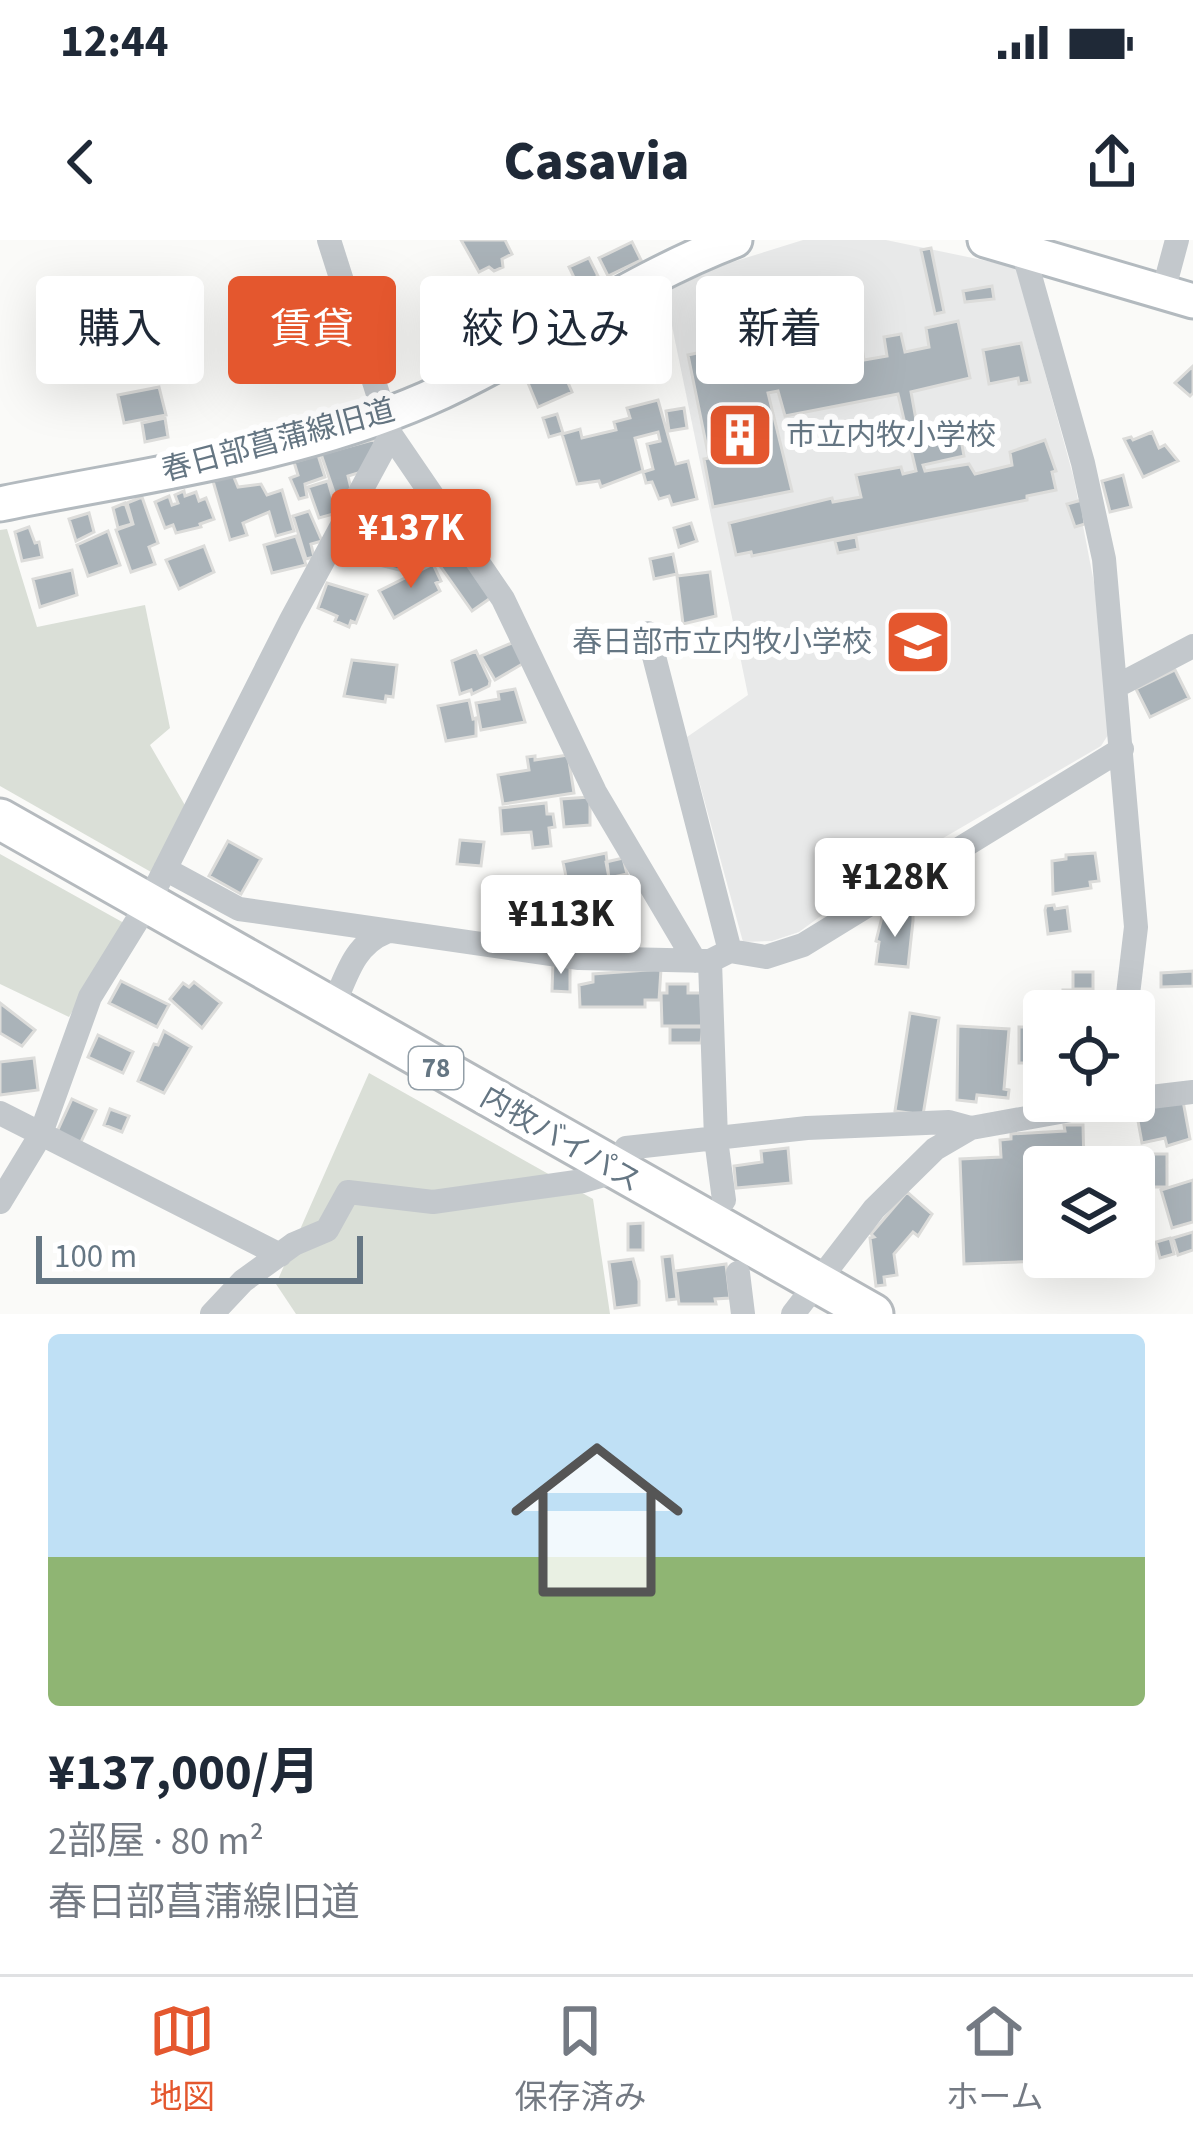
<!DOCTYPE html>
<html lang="ja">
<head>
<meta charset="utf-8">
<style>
  :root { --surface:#fff; --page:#f6f6f7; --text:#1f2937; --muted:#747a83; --line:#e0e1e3; --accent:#e4572e }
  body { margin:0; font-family:"Source Sans 3","Noto Sans JP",sans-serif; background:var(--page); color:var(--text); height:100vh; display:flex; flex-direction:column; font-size:45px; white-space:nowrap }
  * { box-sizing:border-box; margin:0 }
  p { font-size:39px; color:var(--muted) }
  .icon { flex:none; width:66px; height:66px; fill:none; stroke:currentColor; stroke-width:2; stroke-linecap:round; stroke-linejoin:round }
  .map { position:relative; height:1074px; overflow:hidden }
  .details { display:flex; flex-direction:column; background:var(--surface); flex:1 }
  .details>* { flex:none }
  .top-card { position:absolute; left:36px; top:36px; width:1122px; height:108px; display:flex; gap:24px }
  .tools { position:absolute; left:1023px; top:750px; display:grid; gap:24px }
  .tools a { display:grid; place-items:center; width:132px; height:132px; border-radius:12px; background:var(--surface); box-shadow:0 12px 48px #0002; font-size:60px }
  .scale { position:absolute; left:36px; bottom:30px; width:327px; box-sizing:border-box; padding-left:12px; border:6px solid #657683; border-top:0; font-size:33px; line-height:42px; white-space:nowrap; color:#657683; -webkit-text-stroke:9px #fff; paint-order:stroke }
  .price { position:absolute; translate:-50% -102px; padding:0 27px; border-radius:12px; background:#fff; color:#222; font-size:39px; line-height:78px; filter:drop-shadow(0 3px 6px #0008) }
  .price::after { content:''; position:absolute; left:50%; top:72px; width:36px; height:27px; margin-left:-18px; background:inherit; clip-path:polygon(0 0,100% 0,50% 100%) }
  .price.on { background:var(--accent); color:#fff }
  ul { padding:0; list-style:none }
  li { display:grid; align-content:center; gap:24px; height:636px; padding:0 48px }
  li+li { border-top:3px solid var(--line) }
  li span { display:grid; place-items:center; height:372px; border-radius:12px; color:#555 }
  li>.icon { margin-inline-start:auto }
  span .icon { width:216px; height:216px; fill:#fffc; stroke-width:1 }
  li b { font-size:51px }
  .pill { padding:0 42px; border-radius:12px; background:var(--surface); box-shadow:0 12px 48px #0002; font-size:42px; line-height:108px }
  .pill.on { background:var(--accent); color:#fff }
  .status { display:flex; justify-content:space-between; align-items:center; height:84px; padding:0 60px; background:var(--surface); direction:ltr }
  .status svg { height:33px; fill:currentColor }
  header { display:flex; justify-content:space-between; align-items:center; height:156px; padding:0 48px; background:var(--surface); font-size:54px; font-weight:800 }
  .menu { display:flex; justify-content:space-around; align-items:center; height:168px; border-top:3px solid var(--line); background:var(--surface); font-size:33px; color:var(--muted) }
  .menu a { display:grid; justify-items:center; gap:6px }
  .menu .on { color:var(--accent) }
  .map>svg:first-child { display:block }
  .built { fill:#e8e9e9 }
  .green { fill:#dadfd7 }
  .building { fill:#aab3b9; stroke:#dcdcda; stroke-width:3 }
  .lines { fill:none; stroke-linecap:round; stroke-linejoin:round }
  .secondary-casing { stroke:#b3babf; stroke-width:39 }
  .primary-casing { stroke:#b5babe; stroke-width:45 }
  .street { stroke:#c3c8cc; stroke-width:24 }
  .secondary { stroke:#fff; stroke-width:33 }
  .primary { stroke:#fff; stroke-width:39 }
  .labels { text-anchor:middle; stroke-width:12; stroke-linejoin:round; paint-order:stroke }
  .shield { fill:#fff; stroke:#939fa8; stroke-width:3 }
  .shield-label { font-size:27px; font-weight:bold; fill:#657683 }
  .poi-label { font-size:30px; fill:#657683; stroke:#fff; text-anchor:start }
  .street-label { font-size:30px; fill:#657683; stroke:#fff }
</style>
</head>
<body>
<div class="status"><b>12:44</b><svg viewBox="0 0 49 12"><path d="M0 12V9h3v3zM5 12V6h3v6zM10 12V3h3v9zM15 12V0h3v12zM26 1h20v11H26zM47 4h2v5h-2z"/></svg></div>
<header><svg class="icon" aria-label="back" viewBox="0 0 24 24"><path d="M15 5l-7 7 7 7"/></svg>Casavia<svg class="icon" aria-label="share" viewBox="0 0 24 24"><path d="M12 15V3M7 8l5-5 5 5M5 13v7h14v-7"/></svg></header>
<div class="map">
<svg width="1193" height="1074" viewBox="0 0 1193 1074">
  <rect width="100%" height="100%" fill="#fafaf8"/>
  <path class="built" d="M803 0H886L1016 27 1074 239 1095 348 1108 495 1101 506 866 643 799 692 772 701 743 702 687 497 748 455 665 52 723 25Z"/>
  <path class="green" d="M7 289 37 387 145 365 170 488 150 505 186 567 151 632 0 546V290Z
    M0 614 124 683 69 777 0 744Z
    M369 833 593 959 610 1074H296L276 1044Z"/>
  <path class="building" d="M461 0H505L512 14 502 19 503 27 494 31 489 27 479 32Z
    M632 2 641 20 608 36 599 18Z
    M931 8 944 72 935 74 921 10Z
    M589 18 598 36 578 46 569 27Z
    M801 43 814 107 772 115V111L767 112 765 104 770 103 764 71 758 72 755 57 760 56V52Z
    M992 46 994 59 965 62 963 51Z
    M958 81 970 138 911 152 918 191 958 183 964 216 923 225 925 231 969 224 975 234 1012 225 1010 212 1045 200 1056 231 1052 232 1056 250 1027 256V260L752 316 751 312 736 315 729 283 832 258 833 262 861 257 856 235 901 227 903 234 916 231 898 154 785 176 778 151 768 153 792 251 713 267 704 219 709 218 688 115 715 109 714 104 729 101 730 106 757 101 761 121 773 119V125L814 118V102L824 100 829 108 861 100 864 120 887 116 884 97 901 94 905 112 929 107 926 88Z
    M595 102 607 128 575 142 562 116Z
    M1021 103 1030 142 1019 144 1018 138 989 144 983 110Z
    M560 124 572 152 538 167 526 138Z
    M1193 126V153L1190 156 1175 143Z
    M159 147 166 175 124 183 118 155Z
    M658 160 676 224 688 221 697 259 672 265 669 256 659 259 652 242 646 243 643 232 653 229 647 204 660 201 658 192 635 198 643 231 601 247 599 241 577 244 562 194 580 189 582 198 616 190 614 182 630 178 627 168Z
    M684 168 687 188 669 191 666 171Z
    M557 174 563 193 549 197 543 178Z
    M165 178 168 197 145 202 142 183Z
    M1152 192 1159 208 1165 205 1178 221 1143 237 1124 199 1131 197 1133 200Z
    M376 199 368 230 348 236 353 257 337 261 321 214Z
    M318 215 325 237 305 244 307 257 299 259 290 238 298 235 294 222Z
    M233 235 238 247 261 244 267 255 282 250 294 291 276 296 269 272 243 283 247 295 230 300 213 241Z
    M1123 235 1131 267 1110 272 1102 241Z
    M328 241 337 273 319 278 308 247Z
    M184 251 185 256 196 252 199 261 206 258 214 279 200 284 201 287 176 293 173 285 165 288 155 262 169 256 172 265 178 263 175 255Z
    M372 253 388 257 384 274 368 270Z
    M142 257 158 303 149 307 155 324 131 332 116 290 133 284 127 263Z
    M1082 260 1085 284 1075 287 1067 264Z
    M125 263 132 284 118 288 113 268Z
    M364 269 387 276 376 318 353 312Z
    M309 271 322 301 311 304 314 317 306 319 293 276Z
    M89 273 94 292 76 301 69 279Z
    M390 276 425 282 415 322 402 319 399 330 379 325Z
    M691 283 697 301 679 307 674 288Z
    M29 287 35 303 39 302 42 317 22 321 15 292Z
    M108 291 120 325 88 336 77 305Z
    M296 296 306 325 272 333 264 305Z
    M856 297 858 309 838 313 835 301Z
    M204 306 214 332 179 349 166 320Z
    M459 308 492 357 472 371 438 323V317Z
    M673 314 677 334 654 339 650 319Z
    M433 324 441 341 436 343 440 351 394 378 379 351Z
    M72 330 77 355 40 367 33 339Z
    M710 332 716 376 683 384 677 336Z
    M327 343 367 355 356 383 351 381 349 387 335 381 337 376 318 368Z
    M514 402 524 423 495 440 481 416Z
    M476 411 490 441 489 446 472 454 471 450 460 454 452 421Z
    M352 420 397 425 393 457 386 456 385 462 344 456Z
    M1175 430 1189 458 1150 477 1136 449Z
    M515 449 525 482 481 490 476 463 499 459 498 452Z
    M469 460 473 479 476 478V496L446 501 438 466Z
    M568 515 574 553 503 564 498 535 529 530 527 517 535 516V520Z
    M590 557V585L564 587 561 559Z
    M546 563 547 574H553L555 587 549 588 551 606 533 608 531 592 502 594 500 568Z
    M460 600 484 602 481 626 457 624Z
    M228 601 261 619 241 654 209 636Z
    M606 613 609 639 568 646 563 622Z
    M1095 613 1099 641 1090 642 1091 648 1053 654 1052 621 1066 619V615Z
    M623 618 627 634 609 638 606 622Z
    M627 636 631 653 608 659 604 642Z
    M548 641 547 675 508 673 507 644Z
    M1054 665 1055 669 1067 667 1070 691 1048 694 1045 670 1046 666Z
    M906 669H913V681L908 727 876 724 879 702 876 701 882 677 902 679Z
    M553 721 570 722V752L552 751Z
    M661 729 659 760H645V767H580L579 745 593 742V734Z
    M1193 731V746L1161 747V733Z
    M1073 732H1093V749H1073Z
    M121 741 169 765 157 787 109 763Z
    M194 742 221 763 202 788 170 759 183 743 189 747Z
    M667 744H688V753H701L702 786H662L661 753H667Z
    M1063 750H1084V771H1063Z
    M0 763 35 790 22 806 0 793Z
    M910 773 939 778 923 875 895 871Z
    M958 786 1009 789 1004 849 1009 850 1008 858 977 855 976 862 957 860Z
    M670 787H703L701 803H670Z
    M1019 787H1044V823H1019Z
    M164 791 191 807 164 853 138 841 154 804 158 805Z
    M98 795 133 812 123 833 88 817Z
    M34 818 38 850 0 855V822Z
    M72 859 96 870 80 904 56 894Z
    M1183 861 1190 899 1167 906 1165 898 1142 903 1136 870Z
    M110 869 129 876 122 892 104 885Z
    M1064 885H1083L1084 927H1044V1017H1070L1071 1020 964 1024 960 919 1001 917 1000 900 1011 899V894L1065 891Z
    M788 908 791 943 736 948 734 926 762 922 761 911Z
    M1134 909H1144V914H1167V947H1134Z
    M1193 940V982L1172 988 1161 950Z
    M907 952 932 974 918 996 913 992 894 1014 897 1035 884 1037 885 1045 876 1046 870 998 874 997 871 994Z
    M643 983V1010H628V984Z
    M1193 992V1010L1178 1015 1173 998Z
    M1170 998 1174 1014 1160 1018 1156 1002Z
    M672 1016 677 1059 667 1060 662 1017Z
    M633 1019 639 1041V1065L615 1068 609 1022Z
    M726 1024 730 1058 715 1059 716 1064H679L675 1031Z"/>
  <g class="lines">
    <g class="secondary-casing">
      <path id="secondary" d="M985 0 1193 61
        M0 264C141 235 293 217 426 159 532 112 627 41 735 0"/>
    </g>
    <g class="primary-casing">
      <path id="primary" d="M0 579 873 1074"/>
    </g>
    <path class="street" d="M329 0 391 195 503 359 595 552 695 721
      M1023 11 1083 223 1104 319 1136 687 1126 771
      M1163 52 1177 0
      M648 393 730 711
      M1117 446 1193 406
      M165 629 239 669 579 718 710 721 730 711 766 717 803 705 1122 509
      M710 721 716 899 724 960
      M332 769C346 738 353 705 386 692
      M1134 859 1193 852
      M0 873 280 1015
      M626 908 807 888 949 882 971 888
      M0 962 40 896 90 757 148 663 291 380 391 195
      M738 1033 743 1074
      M212 1074 243 1041 294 1004 327 990 348 952 433 962 583 941 618 931
      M793 1074 874 969 935 909 971 888 1121 861"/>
    <use href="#secondary" class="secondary"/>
    <use href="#primary" class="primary"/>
  </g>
  <defs>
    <g id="building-square" transform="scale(3.45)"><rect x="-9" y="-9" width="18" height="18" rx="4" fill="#e4572e" stroke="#fff"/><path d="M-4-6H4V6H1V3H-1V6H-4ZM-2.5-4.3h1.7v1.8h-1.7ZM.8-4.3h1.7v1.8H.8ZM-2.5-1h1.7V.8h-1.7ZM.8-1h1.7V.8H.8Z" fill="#fff"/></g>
    <g id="school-square" transform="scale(3.45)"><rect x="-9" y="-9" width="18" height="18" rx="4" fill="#e4572e" stroke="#fff"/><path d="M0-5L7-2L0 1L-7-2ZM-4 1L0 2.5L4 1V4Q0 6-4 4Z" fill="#fff"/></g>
  </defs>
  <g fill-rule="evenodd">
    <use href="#building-square" x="740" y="195"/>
    <use href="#school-square" x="918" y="402"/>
  </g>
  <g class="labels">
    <rect class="shield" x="409" y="807" width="54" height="42" rx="9"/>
    <g class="shield-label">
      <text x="436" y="837">78</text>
    </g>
    <g class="poi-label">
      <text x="786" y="205">市立内牧小学校</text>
      <text x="872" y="412" text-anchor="end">春日部市立内牧小学校</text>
    </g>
    <g class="street-label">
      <text transform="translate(278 200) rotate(-15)" y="10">春日部菖蒲線旧道</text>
      <text transform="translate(561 899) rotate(30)" y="10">内牧バイパス</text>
    </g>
  </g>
</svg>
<div class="tools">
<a><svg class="icon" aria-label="locate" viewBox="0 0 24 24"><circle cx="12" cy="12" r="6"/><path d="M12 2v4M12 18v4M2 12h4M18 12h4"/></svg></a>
<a><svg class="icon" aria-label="layers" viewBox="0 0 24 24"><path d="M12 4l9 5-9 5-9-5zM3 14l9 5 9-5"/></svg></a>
</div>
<div class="scale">100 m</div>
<b class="price on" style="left:411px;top:351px">¥137K</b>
<b class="price" style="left:895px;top:700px">¥128K</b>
<b class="price" style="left:561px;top:737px">¥113K</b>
<div class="top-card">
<a class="pill">購入</a>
<a class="pill on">賃貸</a>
<a class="pill">絞り込み</a>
<a class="pill">新着</a>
</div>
</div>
<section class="details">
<ul>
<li><span style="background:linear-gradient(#bfe0f5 60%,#8fb573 0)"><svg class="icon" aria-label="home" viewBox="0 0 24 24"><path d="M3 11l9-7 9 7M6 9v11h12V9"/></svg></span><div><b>¥137,000/月</b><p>2部屋 · 80 m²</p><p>春日部菖蒲線旧道</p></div></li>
</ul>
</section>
<nav class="menu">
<a class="on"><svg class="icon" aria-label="map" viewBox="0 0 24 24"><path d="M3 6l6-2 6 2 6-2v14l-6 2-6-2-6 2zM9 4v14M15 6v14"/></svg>地図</a>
<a><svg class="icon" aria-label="saved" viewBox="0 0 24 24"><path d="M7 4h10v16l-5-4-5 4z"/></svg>保存済み</a>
<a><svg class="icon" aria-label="home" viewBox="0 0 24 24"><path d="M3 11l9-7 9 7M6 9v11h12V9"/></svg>ホーム</a>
</nav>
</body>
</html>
